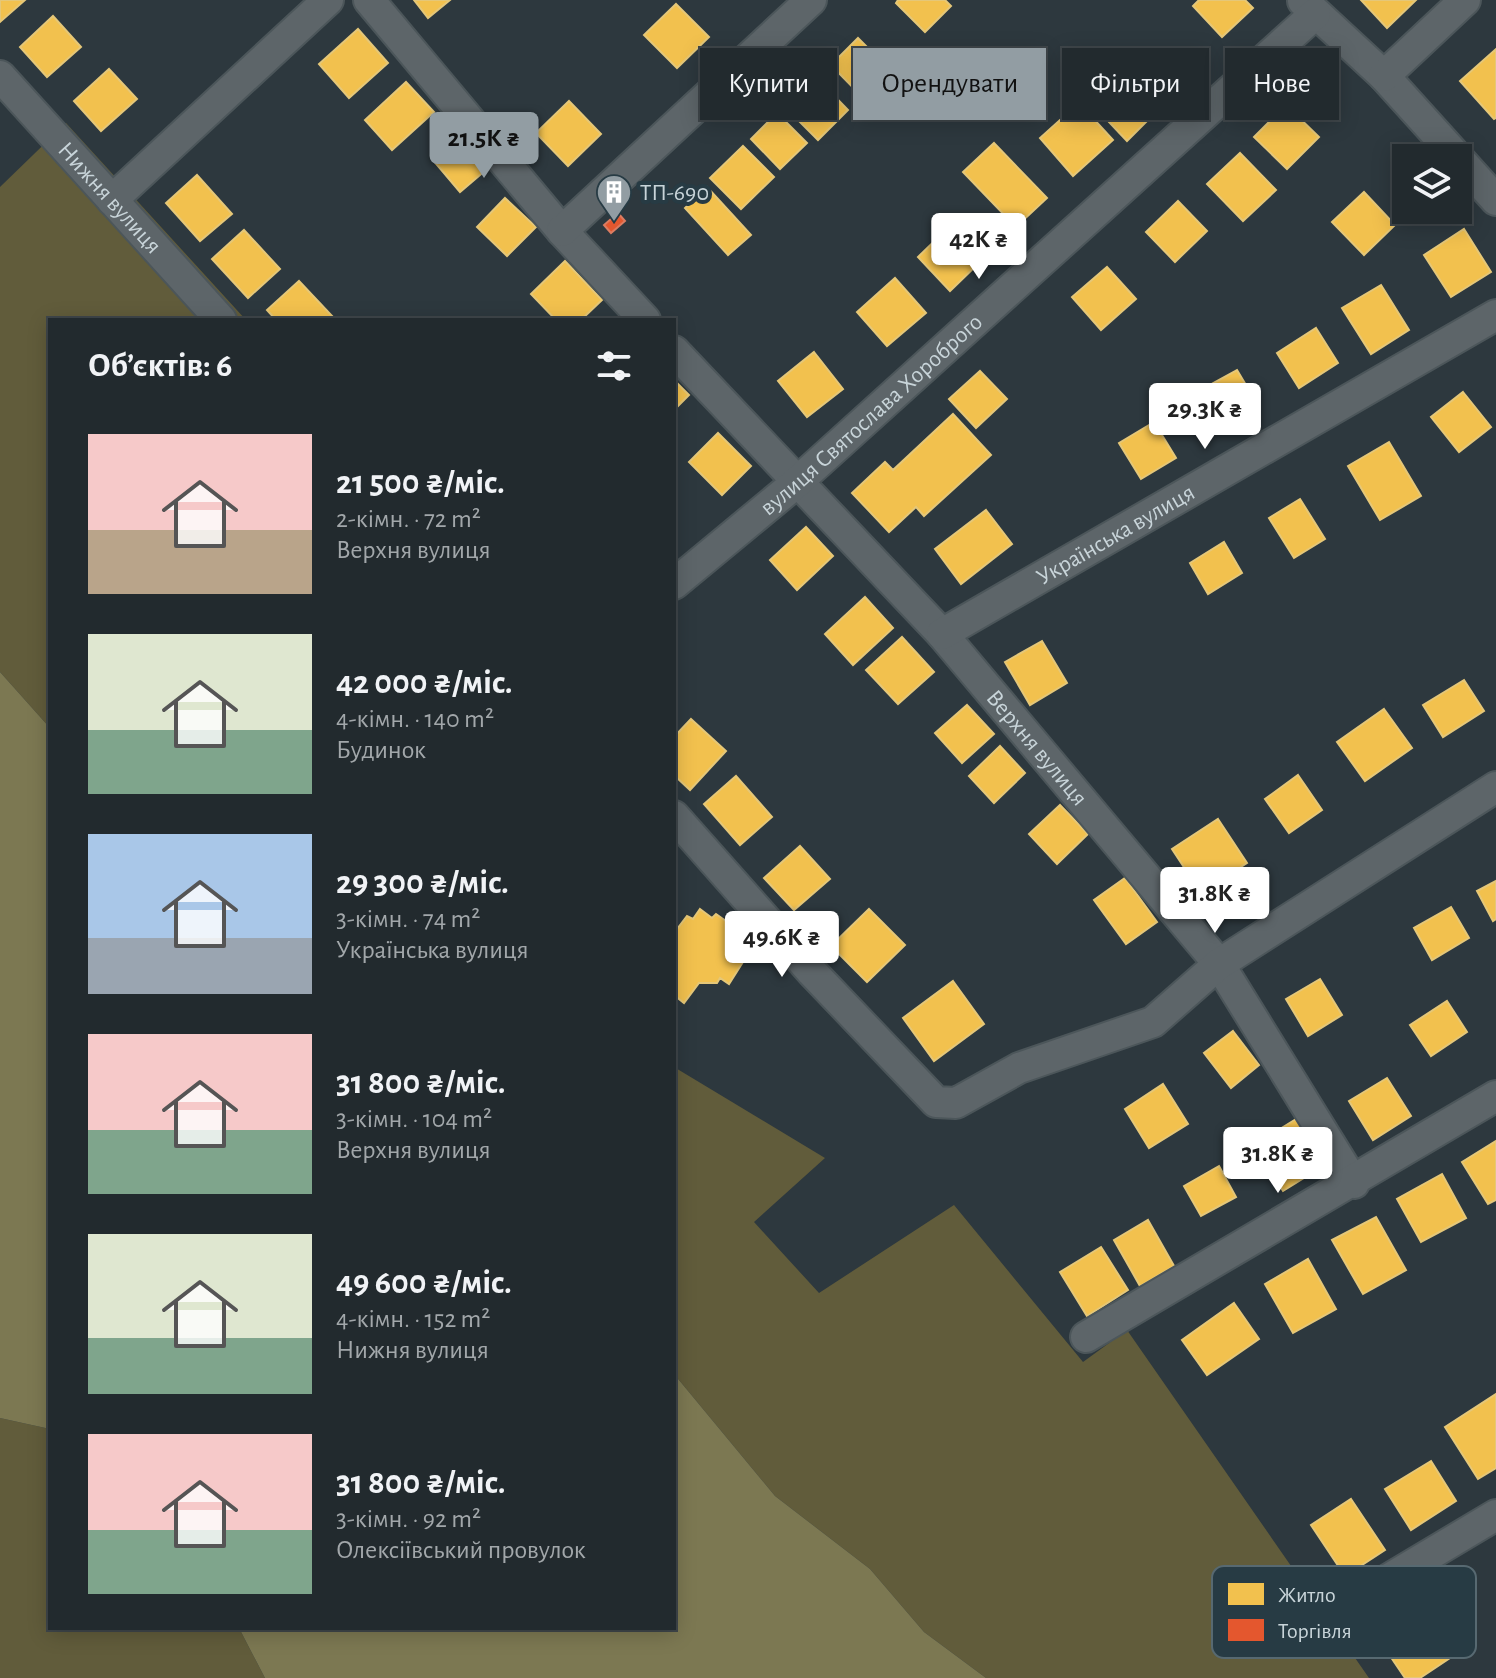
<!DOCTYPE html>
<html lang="uk">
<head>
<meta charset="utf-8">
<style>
  :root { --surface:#222a2e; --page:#2a3236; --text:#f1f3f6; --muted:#a2a7aa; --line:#3f464a; --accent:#929da3 }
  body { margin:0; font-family:"Alegreya Sans",sans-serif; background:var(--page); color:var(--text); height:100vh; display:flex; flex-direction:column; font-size:30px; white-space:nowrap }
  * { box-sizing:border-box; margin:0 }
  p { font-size:26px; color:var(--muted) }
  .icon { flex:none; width:44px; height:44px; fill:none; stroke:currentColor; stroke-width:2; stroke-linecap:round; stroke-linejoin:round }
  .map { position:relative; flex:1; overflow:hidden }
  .drawer { position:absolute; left:48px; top:318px; width:628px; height:1312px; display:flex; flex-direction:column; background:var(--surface); border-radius:0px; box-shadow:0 4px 20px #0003,0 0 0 2px var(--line) }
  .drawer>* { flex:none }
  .banner { position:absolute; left:700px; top:48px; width:676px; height:72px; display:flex; gap:16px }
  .fabs { position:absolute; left:1392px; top:144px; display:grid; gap:16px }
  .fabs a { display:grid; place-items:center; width:80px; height:80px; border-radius:0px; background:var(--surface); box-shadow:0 4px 20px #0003,0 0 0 2px var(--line); font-size:40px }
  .price { position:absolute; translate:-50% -68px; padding:0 18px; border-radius:8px; background:#fff; color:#222; font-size:26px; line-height:52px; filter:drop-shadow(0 2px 4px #0008) }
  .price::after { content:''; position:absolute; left:50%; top:48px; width:24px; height:18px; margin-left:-12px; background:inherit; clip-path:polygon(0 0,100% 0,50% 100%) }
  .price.on { background:var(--accent); color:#111 }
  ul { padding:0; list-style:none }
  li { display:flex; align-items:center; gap:24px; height:200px; padding:0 40px }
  li span { display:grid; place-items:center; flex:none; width:224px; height:160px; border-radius:0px; color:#555 }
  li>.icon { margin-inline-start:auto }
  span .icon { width:96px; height:96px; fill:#fffc; stroke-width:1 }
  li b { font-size:34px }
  h2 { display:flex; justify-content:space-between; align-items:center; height:96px; padding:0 40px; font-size:34px }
  .pill { padding:0 28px; border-radius:0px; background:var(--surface); box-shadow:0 4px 20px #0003,0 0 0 2px var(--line); font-size:28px; line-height:72px }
  .pill.on { background:var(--accent); color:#111 }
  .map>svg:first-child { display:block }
  .green { fill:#615c3b }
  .water { fill:#7c7852 }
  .homes { fill:#f2c14e; stroke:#e5c778; stroke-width:2 }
  .shops { fill:#e4572e; stroke:#dc7c61; stroke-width:2 }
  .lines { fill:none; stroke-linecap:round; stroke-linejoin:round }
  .minor-casing { stroke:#4c565a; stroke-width:34 }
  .minor { stroke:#5d6569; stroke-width:30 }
  .labels { text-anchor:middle; stroke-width:8; stroke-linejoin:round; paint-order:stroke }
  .poi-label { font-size:24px; fill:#c8d4d9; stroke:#273b44; text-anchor:start }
  .street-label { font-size:24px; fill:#c8d4d9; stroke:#273b44 }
  .key { fill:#273b44; stroke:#576971; stroke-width:2 }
  .key-label { font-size:22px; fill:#c8d4d9 }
</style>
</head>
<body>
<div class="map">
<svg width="1496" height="1678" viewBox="0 0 1496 1678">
  <rect width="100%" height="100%" fill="#2d383e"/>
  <path class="green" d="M66 123 246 320H50V728L0 672V187Z
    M674 1067 825 1158 754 1222 819 1293 954 1205 1083 1362 1127 1330 1369 1678H986L924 1632 870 1569 775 1496 674 1374Z
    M0 1418 50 1429V1628H239L265 1678H0Z"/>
  <path class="water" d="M0 672 50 728V1429L0 1418Z
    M674 1374 775 1496 870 1569 924 1632 986 1678H265L239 1628H674Z"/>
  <path class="homes" d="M0 0H25L0 22Z
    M414 0H450L428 18Z
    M898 0H945L951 6 925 32 896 3Z
    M1199 0H1245L1253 8 1222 37 1193 6Z
    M1361 0H1416L1387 28Z
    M676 4 709 37 677 68 644 35Z
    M53 16 81 47 47 77 20 47Z
    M358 29 388 63 349 98 319 64Z
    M858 38 898 78 871 106 831 65Z
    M1496 49V118L1494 119 1460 81Z
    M109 69 137 99 101 131 74 101Z
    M815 76 848 110 818 140 784 106Z
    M1118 79 1153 115 1127 141 1092 104Z
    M406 82 434 112 392 150 365 120Z
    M569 101 601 134 568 166 536 133Z
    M1079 103 1113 140 1073 176 1040 138Z
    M1286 105 1319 137 1287 169 1254 137Z
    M777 113 807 143 780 169 751 139Z
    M459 138 486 170 460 192 433 160Z
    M994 143 1047 198 1016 227 963 172Z
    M743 146 774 177 741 209 710 178Z
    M1240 153 1276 190 1243 221 1207 184Z
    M197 175 232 214 200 241 166 203Z
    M707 187 751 235 728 255 685 208Z
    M1364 192 1395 225 1364 255 1332 222Z
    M505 198 536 227 507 256 477 227Z
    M1178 201 1207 231 1175 262 1146 232Z
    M947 229 980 262 950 291 918 257Z
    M1464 229 1491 272 1451 297 1424 255Z
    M244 230 280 269 248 298 212 259Z
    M565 261 602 300 581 320H556L531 294Z
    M1107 267 1136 299 1101 330 1072 297Z
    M895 278 926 313 887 346 857 312Z
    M299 281 334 318 331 320H276L267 310Z
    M1381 285 1409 330 1371 354 1342 308Z
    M1316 328 1338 363 1299 388 1277 353Z
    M814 352 843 389 807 417 778 381Z
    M1237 370 1259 407 1221 429 1199 391Z
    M980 371 1007 399 976 428 949 399Z
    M674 380 689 395 674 410Z
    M1463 392 1491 427 1459 452 1431 417Z
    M953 414 991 455 924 516 916 507 889 532 852 493 885 462 893 470Z
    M1154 422 1176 458 1141 479 1119 443Z
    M718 433 751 466 722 495 689 462Z
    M1389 442 1421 496 1380 520 1348 466Z
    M1300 499 1325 539 1294 558 1269 518Z
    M986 510 1012 544 961 584 935 549Z
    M806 527 833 556 797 590 770 560Z
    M1224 542 1242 573 1208 594 1190 563Z
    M865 597 893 628 853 665 825 634Z
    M902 637 934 672 898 704 866 670Z
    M1042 641 1067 683 1030 705 1005 662Z
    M1464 680 1484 711 1443 737 1423 705Z
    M967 705 994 734 962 763 935 733Z
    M1384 709 1412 748 1365 781 1337 742Z
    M691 719 726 751 690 790 674 775V737Z
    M1000 746 1025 773 994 803 969 776Z
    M1298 775 1322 810 1289 833 1265 799Z
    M736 776 772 817 740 845 704 804Z
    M1060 805 1088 834 1057 864 1029 834Z
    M1218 819 1247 863 1201 893 1172 849Z
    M800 846 830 879 794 910 764 878Z
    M1125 878 1157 922 1126 944 1094 900Z
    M1496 881V919L1493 921 1477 891Z
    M1451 907 1469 938 1432 960 1414 928Z
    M700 909 712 918 716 914 733 926 729 933 743 944 736 956 743 962 729 984 720 978 717 983H699L684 1003 674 995V933L687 916 693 919Z
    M869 909 905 945 867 982 831 946Z
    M1320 979 1342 1015 1308 1036 1286 999Z
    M953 981 984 1024 934 1061 903 1018Z
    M1447 1001 1467 1032 1431 1056 1410 1025Z
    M1233 1031 1259 1065 1231 1088 1204 1053Z
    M1387 1078 1411 1116 1373 1140 1349 1101Z
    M1163 1084 1188 1124 1149 1148 1125 1109Z
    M1296 1119 1325 1165 1283 1191 1254 1145Z
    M1496 1141V1200L1488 1204 1462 1162Z
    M1219 1166 1236 1197 1201 1216 1184 1186Z
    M1442 1174 1466 1218 1421 1242 1397 1199Z
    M1376 1217 1406 1270 1363 1294 1332 1240Z
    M1148 1220 1174 1266 1140 1286 1114 1240Z
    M1101 1247 1128 1290 1087 1316 1060 1272Z
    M1308 1259 1336 1309 1293 1333 1265 1284Z
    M1234 1303 1259 1339 1207 1375 1182 1340Z
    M1496 1394V1468L1478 1479 1445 1427Z
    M1431 1461 1456 1501 1411 1530 1385 1489Z
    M1351 1499 1385 1550 1345 1576 1311 1525Z
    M1421 1609 1453 1656 1420 1678H1405L1378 1638Z"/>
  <path class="shops" d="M618 213 625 221 611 233 604 225Z"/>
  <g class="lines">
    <g class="minor-casing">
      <g id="minor">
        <path d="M369 0 562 231 645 320"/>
        <path d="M1303 1 1384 76 1458 158"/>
        <path id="s1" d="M0 76 221 320"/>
        <path d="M1384 76 1465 0"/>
        <path d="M1458 158 1496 200"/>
        <path d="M112 200 328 0"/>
        <path d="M562 231 811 0"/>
        <path id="s2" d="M674 351 942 634 1219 964 1354 1183"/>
        <path id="s3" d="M674 584 796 483 1315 14"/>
        <path id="s4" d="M942 634 1496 315"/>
        <path d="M674 816 812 972 936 1102 956 1103 1019 1068 1153 1022 1219 964 1496 787"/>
        <path d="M1086 1337 1496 1096"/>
        <path d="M1352 1601 1496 1515"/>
      </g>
    </g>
    <use href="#minor" class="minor"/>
  </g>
  <defs>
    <g id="building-pin" transform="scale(1.8)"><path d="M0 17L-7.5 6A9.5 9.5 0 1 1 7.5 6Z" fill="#929da3" stroke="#273b44"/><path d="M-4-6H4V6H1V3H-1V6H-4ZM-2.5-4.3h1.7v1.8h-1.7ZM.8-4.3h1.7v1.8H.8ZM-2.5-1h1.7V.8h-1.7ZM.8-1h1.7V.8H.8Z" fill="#fff"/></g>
  </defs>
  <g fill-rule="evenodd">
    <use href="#building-pin" x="614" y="192"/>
  </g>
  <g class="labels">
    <g class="poi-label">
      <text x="640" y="200">ТП-690</text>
    </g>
    <g class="street-label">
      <text dy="8" stroke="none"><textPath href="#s1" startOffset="164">Нижня вулиця</textPath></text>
      <text dy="8" stroke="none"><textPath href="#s3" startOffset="260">вулиця Святослава Хороброго</textPath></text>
      <text dy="8" stroke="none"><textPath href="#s4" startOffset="200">Українська вулиця</textPath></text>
      <text dy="8" stroke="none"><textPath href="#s2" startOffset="538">Верхня вулиця</textPath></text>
    </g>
  </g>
  <rect x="1212" y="1566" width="264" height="92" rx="12" class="key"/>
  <rect x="1228" y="1583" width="36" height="22" fill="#f2c14e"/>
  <rect x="1228" y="1619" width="36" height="22" fill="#e4572e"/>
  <g class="key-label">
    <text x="1278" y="1602">Житло</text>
    <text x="1278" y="1638">Торгівля</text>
  </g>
</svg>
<div class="fabs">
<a><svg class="icon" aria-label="layers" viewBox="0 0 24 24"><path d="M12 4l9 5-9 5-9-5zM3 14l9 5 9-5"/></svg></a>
</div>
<b class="price on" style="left:484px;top:180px">21.5K ₴</b>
<b class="price" style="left:979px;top:281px">42K ₴</b>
<b class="price" style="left:1205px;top:451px">29.3K ₴</b>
<b class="price" style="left:1215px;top:935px">31.8K ₴</b>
<b class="price" style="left:782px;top:979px">49.6K ₴</b>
<b class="price" style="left:1278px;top:1195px">31.8K ₴</b>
<div class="banner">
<a class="pill">Купити</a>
<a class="pill on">Орендувати</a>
<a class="pill">Фільтри</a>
<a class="pill">Нове</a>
</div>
<section class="drawer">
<h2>Об’єктів: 6<svg class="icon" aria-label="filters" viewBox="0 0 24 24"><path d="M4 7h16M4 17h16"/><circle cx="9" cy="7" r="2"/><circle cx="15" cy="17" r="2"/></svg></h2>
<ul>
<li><span style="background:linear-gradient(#f6c9c9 60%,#b9a48a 0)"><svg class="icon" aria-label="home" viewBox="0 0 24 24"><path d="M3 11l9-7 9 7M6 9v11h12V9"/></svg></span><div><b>21 500 ₴/міс.</b><p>2-кімн. · 72 m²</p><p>Верхня вулиця</p></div></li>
<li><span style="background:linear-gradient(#dfe7d0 60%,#7fa58c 0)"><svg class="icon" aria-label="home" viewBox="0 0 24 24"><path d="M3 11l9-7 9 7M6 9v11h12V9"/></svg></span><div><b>42 000 ₴/міс.</b><p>4-кімн. · 140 m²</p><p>Будинок</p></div></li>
<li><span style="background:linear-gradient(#a9c7e8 65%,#9aa5b1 0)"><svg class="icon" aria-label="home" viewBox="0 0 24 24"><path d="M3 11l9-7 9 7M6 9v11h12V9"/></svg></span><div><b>29 300 ₴/міс.</b><p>3-кімн. · 74 m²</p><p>Українська вулиця</p></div></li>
<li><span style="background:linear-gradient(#f6c9c9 60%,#7fa58c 0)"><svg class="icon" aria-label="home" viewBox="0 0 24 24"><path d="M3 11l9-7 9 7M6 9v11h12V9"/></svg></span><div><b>31 800 ₴/міс.</b><p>3-кімн. · 104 m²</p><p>Верхня вулиця</p></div></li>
<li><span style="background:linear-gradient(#dfe7d0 65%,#7fa58c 0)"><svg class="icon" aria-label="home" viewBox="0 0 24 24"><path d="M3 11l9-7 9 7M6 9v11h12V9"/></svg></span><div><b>49 600 ₴/міс.</b><p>4-кімн. · 152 m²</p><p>Нижня вулиця</p></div></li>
<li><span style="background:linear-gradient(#f6c9c9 60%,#7fa58c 0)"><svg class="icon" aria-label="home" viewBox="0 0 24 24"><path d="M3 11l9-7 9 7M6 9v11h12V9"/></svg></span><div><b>31 800 ₴/міс.</b><p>3-кімн. · 92 m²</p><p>Олексіївський провулок</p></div></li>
</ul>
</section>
</div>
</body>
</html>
